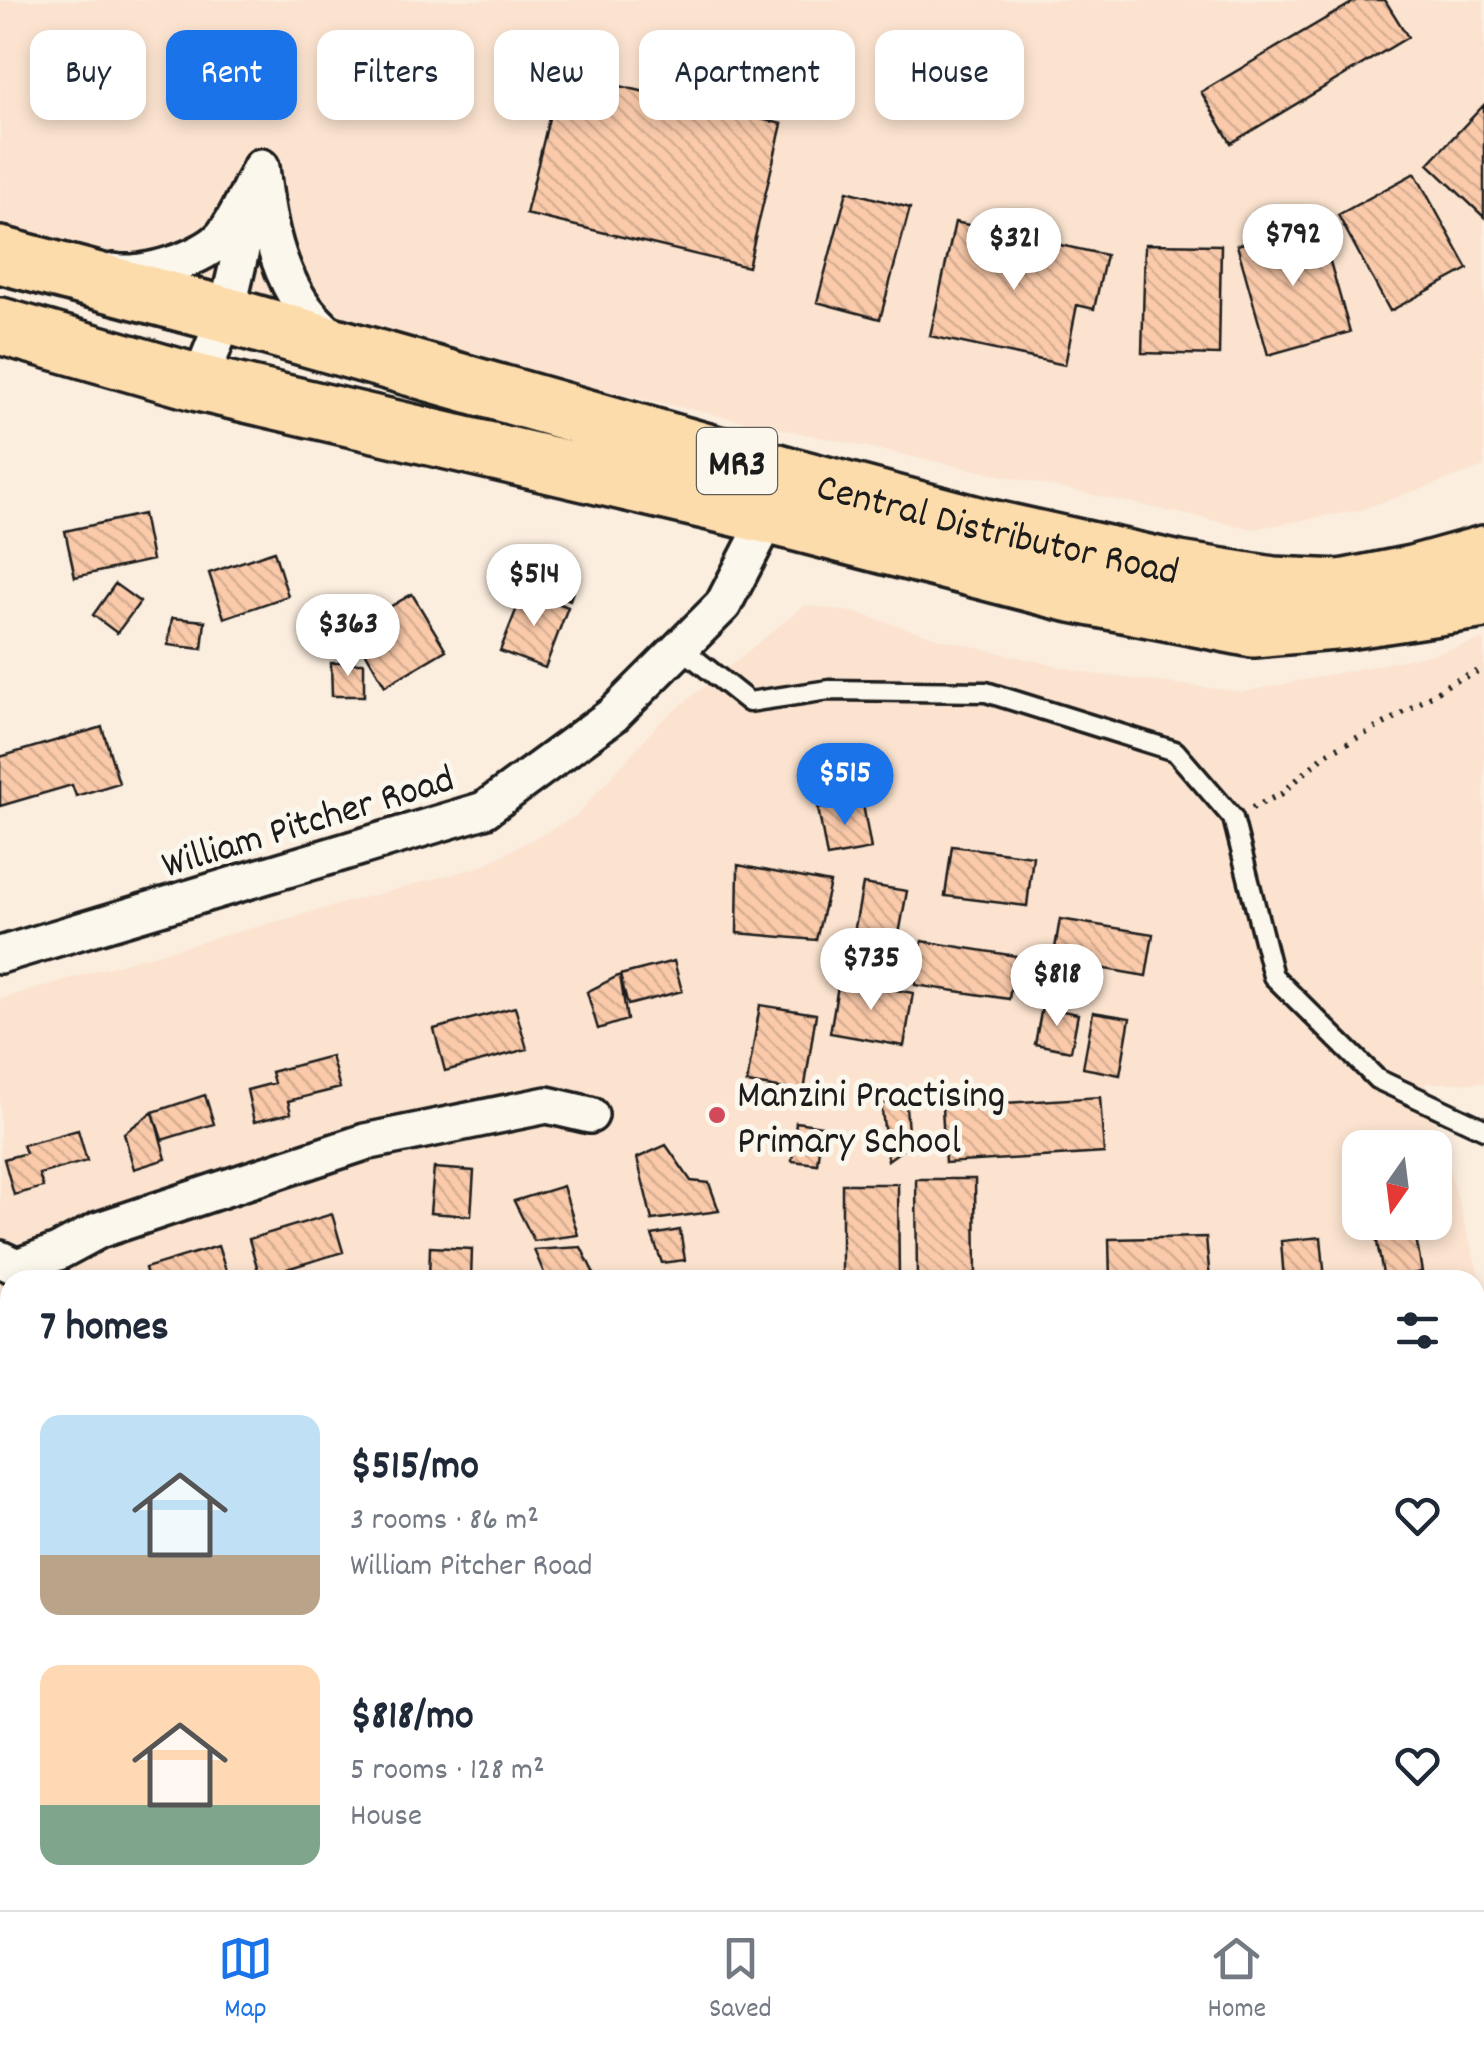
<!DOCTYPE html>
<html lang="en">
<head>
<meta charset="utf-8">
<style>
  :root { --surface:#fff; --page:#f2f2f3; --text:#1f2937; --muted:#747a83; --line:#e0e1e3; --accent:#1a73e8 }
  body { margin:0; font-family:Dekko,sans-serif; background:var(--page); color:var(--text); height:100vh; display:flex; flex-direction:column; font-size:38px; white-space:nowrap }
  * { box-sizing:border-box; margin:0 }
  p { font-size:32px; color:var(--muted) }
  .icon { flex:none; width:55px; height:55px; fill:none; stroke:currentColor; stroke-width:2; stroke-linecap:round; stroke-linejoin:round }
  .map { position:relative; flex:1; overflow:hidden }
  .drawer { position:absolute; left:0px; top:1270px; width:1485px; height:640px; display:flex; flex-direction:column; background:var(--surface); border-radius:30px 30px 0 0; box-shadow:0 5px 15px #0003 }
  .drawer>* { flex:none }
  .banner { position:absolute; left:30px; top:30px; width:1425px; height:90px; display:flex; gap:20px }
  .needle { width:65px; rotate:194deg }
  .fabs { position:absolute; left:1342px; top:1130px; display:grid; gap:20px }
  .fabs a { display:grid; place-items:center; width:110px; height:110px; border-radius:20px; background:var(--surface); box-shadow:0 5px 15px #0003; font-size:50px }
  .price { position:absolute; translate:-50% -85px; padding:0 22px; border-radius:35px; background:#fff; color:#222; font-size:32px; line-height:65px; filter:drop-shadow(0 2px 5px #0008) }
  .price::after { content:''; position:absolute; left:50%; top:60px; width:30px; height:22px; margin-left:-15px; background:inherit; clip-path:polygon(0 0,100% 0,50% 100%) }
  .price.current { background:var(--accent); color:#fff }
  ul { padding:0; list-style:none }
  li { display:flex; align-items:center; gap:30px; height:250px; padding:0 40px }
  li span { display:grid; place-items:center; flex:none; width:280px; height:200px; border-radius:20px; color:#555 }
  li>.icon { margin-inline-start:auto }
  span .icon { width:120px; height:120px; fill:#fffc; stroke-width:1 }
  li b { font-size:42px }
  h2 { display:flex; justify-content:space-between; align-items:center; height:120px; padding:0 40px; font-size:42px }
  .tag { padding:0 35px; border-radius:20px; background:var(--surface); box-shadow:0 5px 15px #0003; font-size:35px; line-height:90px }
  .tag.current { background:var(--accent); color:#fff }
  .dock { display:flex; justify-content:space-around; align-items:center; height:140px; border-top:2px solid var(--line); background:var(--surface); font-size:28px; color:var(--muted) }
  .dock a { display:grid; justify-items:center; gap:5px }
  .dock .current { color:var(--accent) }
  .map>svg:first-child { display:block }
  .built { fill:#fbe3cf; fill-rule:evenodd }
  .building { fill:url(#building-back-hatch); stroke:#1c1c1c; stroke-width:2.5 }
  .lines { fill:none; stroke-linecap:round; stroke-linejoin:round }
  .lane-casing { stroke:#1c1c1c; stroke-width:25 }
  .street-casing { stroke:#1c1c1c; stroke-width:42 }
  .highway-casing { stroke:#1c1c1c; stroke-width:62 }
  .path { stroke:#1c1c1c; stroke-width:6; stroke-dasharray:2.5 8; stroke-linecap:butt }
  .lane { stroke:#fbf7ec; stroke-width:18 }
  .street { stroke:#fbf7ec; stroke-width:35 }
  .highway { stroke:#fddcac; stroke-width:55 }
  .poi-dot { fill:#d1495b; stroke:#fbf7ec; stroke-width:4 }
  .labels { text-anchor:middle; stroke-width:10; stroke-linejoin:round; paint-order:stroke }
  .shield { fill:#fbf7ec; stroke:#5f5e5a; stroke-width:2.5 }
  .shield-label { font-size:38px; font-weight:bold; fill:#1c1c1c }
  .street-label { font-size:40px; fill:#1c1c1c; stroke:#fbf7ec }
  .poi-label { font-size:40px; fill:#1c1c1c; stroke:#fbf7ec; text-anchor:start }
</style>
</head>
<body>
<div class="map">
<svg width="1484" height="1910" viewBox="0 0 1484 1910">
  <defs>
    <pattern id="building-back-hatch" width="6" height="6" patternUnits="userSpaceOnUse" patternTransform="scale(2.5)"><rect width="6" height="6" fill="#facaaa"/><path d="M-1 5l2 2M0 0l6 6M5-1l2 2" fill="none" stroke="#d6ad92"/></pattern>
  </defs>
  <rect width="100%" height="100%" fill="#fbeedf"/>
  <filter id="ink" filterUnits="userSpaceOnUse"><feTurbulence type="fractalNoise" baseFrequency=".01" numOctaves="2"/><feDisplacementMap in="SourceGraphic" scale="20" xChannelSelector="R" yChannelSelector="G"/><feConvolveMatrix kernelMatrix="1 2 1 2 8 2 1 2 1" color-interpolation-filters="sRGB"/></filter>
  <g filter="url(#ink)">
    <path class="built" d="M0 0H1484V467L1360 510 1253 529 0 263Z
      M805 605 857 613 941 639 1092 674 1243 692 1432 654 1484 639V1083H1425L1484 1293V1328H1475V1280H10V1563L5 1549 0 1545V999L123 963 482 866 576 816 660 722ZM1360 1148H1435V1222H1360Z"/>
    <path class="building" d="M1357 0H1385L1408 37 1231 143 1201 92Z
      M560 72 782 124 748 267 526 214Z
      M1484 105V217L1428 164Z
      M1415 173 1468 269 1390 311 1338 215Z
      M847 191 910 208 880 319 817 302Z
      M955 222 1106 255 1094 309 1077 305 1065 365 930 336Z
      M1319 223 1350 332 1268 355 1237 245Z
      M1145 244 1221 245 1219 355 1142 353Z
      M143 514 152 560 75 577 65 531Z
      M274 551 288 596 224 618 209 573Z
      M547 575 575 585 570 600 542 590Z
      M115 584 140 602 117 633 93 615Z
      M524 590 568 607 545 668 500 651Z
      M412 594 446 650 385 686 352 629Z
      M172 618 205 621 202 649 168 645Z
      M331 663H364V696H332Z
      M102 727 119 783 76 796 72 785 0 806V757Z
      M862 799 871 849 827 857 818 808Z
      M952 846 1033 856 1027 906 945 896Z
      M738 865 830 883 816 940 737 933Z
      M863 884 907 891 895 956 851 949Z
      M1060 919 1153 934 1146 976 1053 960Z
      M922 941 1016 956 1009 999 915 985Z
      M674 961 682 991 628 1005 620 975Z
      M620 975 627 1020 598 1029 587 992Z
      M839 980 913 993 904 1046 830 1033Z
      M760 1005 816 1014 804 1092 747 1083Z
      M515 1007 527 1049 445 1071 434 1029Z
      M1042 1007 1078 1014 1071 1051 1035 1044Z
      M1093 1012 1130 1018 1120 1075 1083 1068Z
      M331 1056 340 1088 288 1101 291 1113 254 1122 247 1090 274 1083 271 1072Z
      M205 1095 214 1124 162 1140 153 1112Z
      M1100 1097 1104 1153 945 1163 942 1107Z
      M881 1103 906 1106 909 1145 888 1160Z
      M153 1112 166 1159 134 1169 124 1133Z
      M796 1122 822 1126 817 1164 792 1161Z
      M78 1130 87 1161 39 1174 43 1187 14 1195 4 1159 26 1153 23 1145Z
      M666 1145 691 1181 709 1183 719 1211 652 1220 637 1158Z
      M434 1168 474 1171 471 1216 430 1213Z
      M916 1179H975L976 1280H917Z
      M842 1184H898L899 1280H842Z
      M563 1186 578 1235 534 1241 514 1201Z
      M332 1214 343 1252 260 1277 249 1239Z
      M1414 1226 1422 1272 1384 1279 1375 1232Z
      M680 1230 685 1260 662 1263 652 1235Z
      M1206 1237 1210 1280H1110L1109 1239Z
      M1321 1237 1325 1280H1284L1281 1241Z
      M218 1246 229 1280H148L145 1268Z
      M430 1247 472 1249 471 1280H429Z
      M581 1247 597 1280H547L534 1250Z
      M0 1324 10 1337V1368L0 1356Z"/>
    <g class="lines">
      <g class="lane-casing">
        <path id="lane" d="M680 647 749 702 829 690 986 692 1175 751 1233 818 1273 976 1377 1079 1484 1129"/>
      </g>
      <g class="street-casing">
        <path id="street" d="M114 272C142 278 205 258 223 236 239 216 249 189 261 167 266 211 273 258 297 297 307 315 324 330 339 344
          M199 383 226 315 251 207
          M0 955 484 810 613 715 723 605 778 499
          M0 1259 17 1267 58 1252 99 1230 365 1142 547 1105 590 1115
          M1475 1599H1484
          M0 1601 10 1619
          M0 1752 10 1750"/>
      </g>
      <g class="highway-casing">
        <g id="highway">
          <path id="s1" d="M0 255 226 315 788 475 981 526 1179 570 1273 585 1341 588 1412 574 1484 554"/>
          <path d="M0 326 199 383 770 516 1067 593 1253 629 1346 621 1484 600"/>
        </g>
      </g>
      <path class="path" d="M1252 808 1281 794 1326 754 1395 718 1452 682 1484 669
        M284 1900 287 1910
        M1357 1910 1358 1900"/>
      <use href="#lane" class="lane"/>
      <use href="#street" class="street"/>
      <use href="#highway" class="highway"/>
    </g>
  </g>
  <circle class="poi-dot" cx="717" cy="1115" r="10"/>
  <g class="labels">
    <rect class="shield" x="697" y="428" width="80" height="66" rx="8"/>
    <g class="shield-label">
      <text x="737" y="474">MR3</text>
    </g>
    <g class="street-label">
      <text dy="14" stroke="none"><textPath href="#s1" startOffset="1035">Central Distributor Road</textPath></text>
      <text transform="translate(307 819) rotate(-17)" y="14">William Pitcher Road</text>
    </g>
    <g class="poi-label">
      <text x="737" y="1106">Manzini Practising<tspan x="737" dy="46">Primary School</tspan></text>
    </g>
  </g>
</svg>
<div class="fabs">
<a><svg class="needle" viewBox="-14 -14 28 28"><path d="M0-13l5 13h-10z" fill="#e53935"/><path d="M0 13l5-13h-10z" fill="#747a83"/></svg></a>
</div>
<b class="price" style="left:1293px;top:289px">$792</b>
<b class="price" style="left:1014px;top:293px">$321</b>
<b class="price" style="left:534px;top:629px">$514</b>
<b class="price" style="left:348px;top:679px">$363</b>
<b class="price current" style="left:845px;top:828px">$515</b>
<b class="price" style="left:871px;top:1013px">$735</b>
<b class="price" style="left:1057px;top:1029px">$818</b>
<div class="banner">
<a class="tag">Buy</a>
<a class="tag current">Rent</a>
<a class="tag">Filters</a>
<a class="tag">New</a>
<a class="tag">Apartment</a>
<a class="tag">House</a>
</div>
<section class="drawer">
<h2>7 homes<svg class="icon" aria-label="filters" viewBox="0 0 24 24"><path d="M4 7h16M4 17h16"/><circle cx="9" cy="7" r="2"/><circle cx="15" cy="17" r="2"/></svg></h2>
<ul>
<li><span style="background:linear-gradient(#bfe0f5 70%,#b9a48a 0)"><svg class="icon" aria-label="home" viewBox="0 0 24 24"><path d="M3 11l9-7 9 7M6 9v11h12V9"/></svg></span><div><b>$515/mo</b><p>3 rooms · 86 m²</p><p>William Pitcher Road</p></div><svg class="icon" aria-label="heart" viewBox="0 0 24 24"><path d="M12 20l-8-8c-3-5 5-10 8-4 3-6 11-1 8 4z"/></svg></li>
<li><span style="background:linear-gradient(#ffd9b3 70%,#7fa58c 0)"><svg class="icon" aria-label="home" viewBox="0 0 24 24"><path d="M3 11l9-7 9 7M6 9v11h12V9"/></svg></span><div><b>$818/mo</b><p>5 rooms · 128 m²</p><p>House</p></div><svg class="icon" aria-label="heart" viewBox="0 0 24 24"><path d="M12 20l-8-8c-3-5 5-10 8-4 3-6 11-1 8 4z"/></svg></li>
</ul>
</section>
</div>
<nav class="dock">
<a class="current"><svg class="icon" aria-label="map" viewBox="0 0 24 24"><path d="M3 6l6-2 6 2 6-2v14l-6 2-6-2-6 2zM9 4v14M15 6v14"/></svg>Map</a>
<a><svg class="icon" aria-label="saved" viewBox="0 0 24 24"><path d="M7 4h10v16l-5-4-5 4z"/></svg>Saved</a>
<a><svg class="icon" aria-label="home" viewBox="0 0 24 24"><path d="M3 11l9-7 9 7M6 9v11h12V9"/></svg>Home</a>
</nav>
</body>
</html>
